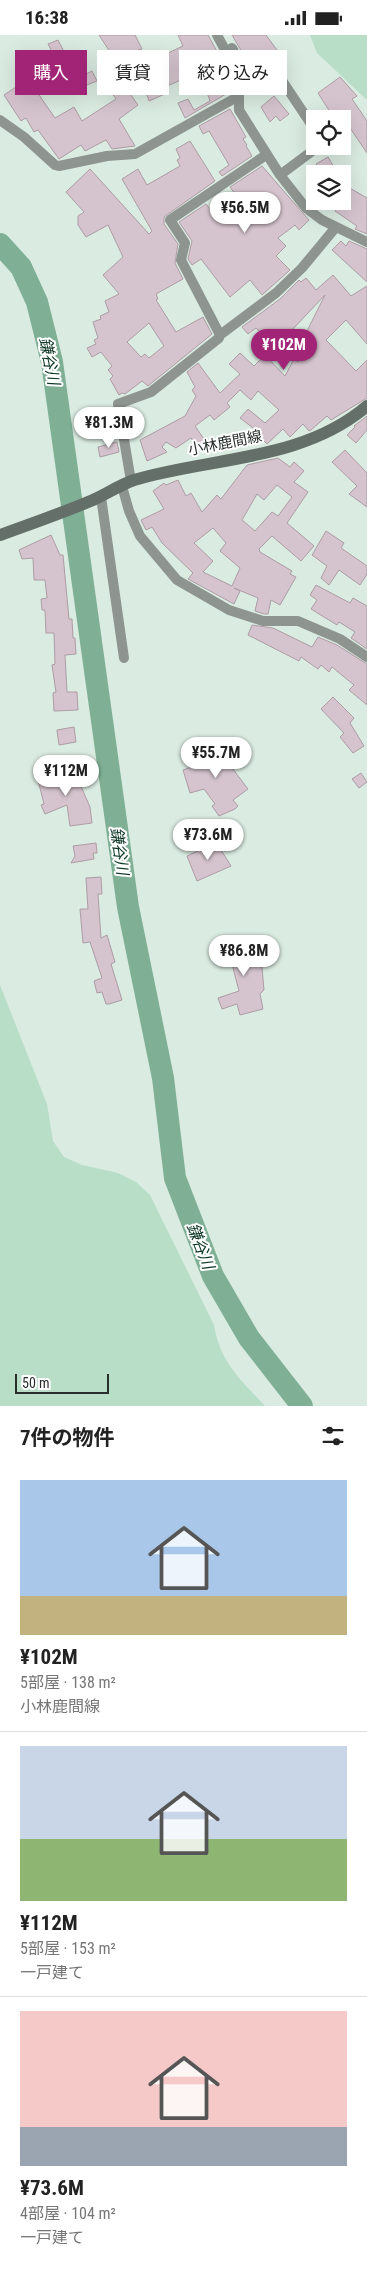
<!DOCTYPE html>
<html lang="ja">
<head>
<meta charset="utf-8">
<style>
  :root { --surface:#fff; --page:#f2f2f2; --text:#222; --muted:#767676; --line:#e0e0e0; --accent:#a12477 }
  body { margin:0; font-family:"Roboto Condensed","Noto Sans JP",sans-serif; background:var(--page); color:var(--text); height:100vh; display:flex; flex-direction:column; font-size:19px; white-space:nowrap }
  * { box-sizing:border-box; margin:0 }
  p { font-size:16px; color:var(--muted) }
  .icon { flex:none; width:28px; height:28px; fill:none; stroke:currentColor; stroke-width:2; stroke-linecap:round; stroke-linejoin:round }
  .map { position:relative; height:1371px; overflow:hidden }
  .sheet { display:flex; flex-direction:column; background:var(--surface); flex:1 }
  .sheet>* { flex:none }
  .guide { position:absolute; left:15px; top:15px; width:338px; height:45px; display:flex; gap:10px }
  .fabs { position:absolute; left:306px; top:75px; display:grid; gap:10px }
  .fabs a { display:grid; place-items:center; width:45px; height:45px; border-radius:0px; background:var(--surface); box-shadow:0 5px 20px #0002; font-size:25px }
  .scale { position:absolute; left:15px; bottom:12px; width:94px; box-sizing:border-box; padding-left:5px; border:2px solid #282f2b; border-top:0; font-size:14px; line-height:18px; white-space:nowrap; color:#282f2b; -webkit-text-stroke:4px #fff; paint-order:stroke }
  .price { position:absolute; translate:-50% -42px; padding:0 11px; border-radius:18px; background:#fff; color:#222; font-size:16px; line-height:32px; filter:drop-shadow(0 1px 2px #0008) }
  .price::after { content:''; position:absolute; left:50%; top:30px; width:15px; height:11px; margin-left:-8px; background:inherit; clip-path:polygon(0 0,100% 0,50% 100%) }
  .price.on { background:var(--accent); color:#fff }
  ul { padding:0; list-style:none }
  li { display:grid; align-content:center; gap:10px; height:265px; padding:0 20px }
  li+li { border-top:1px solid var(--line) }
  li span { display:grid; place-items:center; height:155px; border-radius:0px; color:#555 }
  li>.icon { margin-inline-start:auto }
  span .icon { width:90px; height:90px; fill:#fffc; stroke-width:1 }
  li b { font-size:21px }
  h2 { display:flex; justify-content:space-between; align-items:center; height:60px; padding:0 20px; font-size:21px }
  .pill { padding:0 18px; border-radius:0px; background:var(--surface); box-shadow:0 5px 20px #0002; font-size:18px; line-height:45px }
  .pill.on { background:var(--accent); color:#fff }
  .status { display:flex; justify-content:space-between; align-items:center; height:35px; padding:0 25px; background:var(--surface); direction:ltr }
  .status svg { height:14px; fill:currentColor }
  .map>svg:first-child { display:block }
  .green { fill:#b8dec8 }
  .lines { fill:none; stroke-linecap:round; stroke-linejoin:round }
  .river { stroke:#7fb095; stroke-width:22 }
  .building { fill:#d5c4cd; stroke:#ad9ca5; fill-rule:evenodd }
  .street { stroke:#8e9591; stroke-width:10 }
  .secondary { stroke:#656f69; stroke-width:12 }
  .labels { text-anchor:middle; stroke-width:4; stroke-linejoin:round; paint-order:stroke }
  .street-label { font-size:15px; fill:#282f2b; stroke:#fff }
  .water-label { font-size:16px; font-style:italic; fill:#0d3724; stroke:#fff }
</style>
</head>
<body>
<div class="status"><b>16:38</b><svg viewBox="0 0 49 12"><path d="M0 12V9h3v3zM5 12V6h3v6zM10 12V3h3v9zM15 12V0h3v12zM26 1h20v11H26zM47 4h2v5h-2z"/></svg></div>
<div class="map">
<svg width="367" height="1371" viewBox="0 0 367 1371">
  <rect width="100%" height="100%" fill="#daebe1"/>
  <path class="green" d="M310 0H367V65L317 18Z
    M0 950 47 1069 53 1106 64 1122 82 1130 118 1138 136 1147 150 1160 214 1290C220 1327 240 1344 265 1371H0Z"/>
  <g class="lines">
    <path class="river" d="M0 209 21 232 37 267 52 327 128 872 163 1043 175 1143 213 1241 249 1303 302 1371"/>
  </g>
  <path class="building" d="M99 0H135L142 14 138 15 149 32 165 26 164 20 183 11 178 0H208L225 31 222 32 227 50 223 51 226 59 185 83 178 68 188 64 194 75 210 66 202 43 194 45 192 40 165 52 167 58 149 66 134 22 121 30 116 21 114 23Z
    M232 0H266L282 22 281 27 273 32 253 36Z
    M58 5 78 43 92 36 97 46 64 59 50 30 57 26 48 9Z
    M340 42 357 61 352 64 367 86V118L344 84H322L330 77 318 58Z
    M28 44 55 83 74 72 82 86 116 64 109 54 121 46 138 70 119 84 135 111 112 114 106 105 85 116 81 110 59 124 38 95 34 97 26 83 21 86 4 60Z
    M274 61 289 79 280 86 276 81 270 87 261 72Z
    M230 74 246 102 243 104 247 110 246 111 252 121 222 141 219 137 229 130 209 96 203 99 199 91Z
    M190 106 215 146 164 182V189L178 209 175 228 183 244 156 259 158 264 156 265 176 297 203 282 212 299 148 351 142 346 125 359 122 358 119 360 110 344 113 341 108 335 112 331 101 317 92 322 87 313 96 309 94 305 98 303 93 287 101 284 100 281 109 277 105 266 119 259 103 240 123 222 108 190 86 202 78 190V181L84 177 66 157 90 134 149 199 152 196 122 144 138 134 147 150 180 131 177 125 180 123 176 114ZM149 288 164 311 149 323 145 319 141 322 127 307Z
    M328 122 338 139H322L316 129Z
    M262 131 309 185 299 195 295 190 278 203 286 211 276 221 290 235 262 260 250 245 230 262 201 224 192 230 188 224 192 206 179 187 206 169 214 179 235 159 230 152Z
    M348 152 367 163V199L355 194 357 191 335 176 340 166H342Z
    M341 206 346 211 349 206 367 214V247L332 215Z
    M333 240 351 261 367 251V309L346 285 326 305 356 336 367 325V363L331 385 327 381 311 395 309 396 303 389 290 402 283 394 267 409 259 401 261 399 240 383 248 374 265 388 279 375 258 356 251 365 240 355 227 368 230 372 214 385 210 380 195 391 206 407 197 413 191 403 176 413 166 407 162 412 167 417 147 426 140 405 185 381 196 361 192 355 195 352 187 337 198 328 220 358 240 339 229 329 240 318 254 331 265 320 285 341 294 324 298 327 308 313 302 306 325 260 276 312 256 293 248 299 242 292 280 264 299 245 301 247 306 243 316 255Z
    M367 381V395L356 408 347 400 355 392 354 391Z
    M117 407 119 417 100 422 98 412Z
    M345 415 367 438V472L349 459 357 451 332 427Z
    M278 423 290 432 294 427 304 436 294 447 308 457 287 488 314 511 301 526 272 501 259 514 260 517 292 536 290 539 296 542 280 570 271 565 268 579H264L255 576 258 563 234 553 240 556 234 569 188 544 193 538 162 508 152 492 146 495 141 485 164 474 153 456 164 448 166 450 178 445 186 461 191 458 202 477 217 460 221 464 247 430ZM277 450 292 462 278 481 272 477 255 496 242 485 257 459 264 465ZM213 493 226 508 220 516 240 533 232 551 203 537 213 526 194 508Z
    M326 496 344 508 341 513 367 531V539L360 550 339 535 329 550 321 543 327 531 312 520Z
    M51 500 60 520H63L69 584H72L73 603H75L76 619 65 620 67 657H77L78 675 54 676 53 658 56 657 52 630 55 629 54 598H46L45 575H42L41 564 47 563 45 545H34L33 523 22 524 19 515Z
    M316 550 350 568 353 563 367 571V614L351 603 355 597 339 587 337 590 311 574 317 565 310 560Z
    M252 590 273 593 312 612 318 602 337 610 367 629V670L349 655 354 650 332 632 329 637 321 630 318 634 301 622 299 626 248 600Z
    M333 662 354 683 350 688 364 711 353 718 340 702 344 698 321 674Z
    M74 692 76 707 59 710 57 695Z
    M211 705 248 754 233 765 238 771 235 774 219 781 212 771 215 769 204 754 190 758 183 735 205 727 197 714Z
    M73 733 90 772 92 788 70 791 67 770 45 779 41 770 44 769 38 745Z
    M361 738 367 747 359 753 352 744Z
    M216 807 231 831 197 846 187 821Z
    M96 808 97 818H93L94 824 71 828 75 821 73 811Z
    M101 842 102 859H98L101 903 107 900 115 927 111 929 122 965 109 969H106L102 957 97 958 94 946 102 943 90 907 83 908 80 874H88L86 843Z
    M248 907 249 911 257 908 261 921 264 955 260 959 263 974 240 980 237 969 222 974 218 963 239 956 232 929 221 932 216 918Z"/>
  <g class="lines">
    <path class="street" d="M217 0 230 24 239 61V75L280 140 306 173 322 185 367 207
      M232 13 248 42 254 44 270 41 283 47 315 95
      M0 85 24 102 55 130 59 131 107 121 135 119 239 61
      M280 140 319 111
      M220 300 181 225 185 208 170 185 266 120
      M131 446 118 369 151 357 219 303 220 300 276 258 302 233 336 192
      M122 451 129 476 140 501 177 545 229 575 263 586H298L340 604 367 622
      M101 462 124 623"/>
    <path class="secondary" d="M0 500C31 489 62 478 93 465 106 459 120 450 134 445 212 422 303 426 367 371"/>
  </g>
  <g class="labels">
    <g class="street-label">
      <text transform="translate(225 408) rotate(-11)" y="5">小林鹿間線</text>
    </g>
    <g class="water-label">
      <text transform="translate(50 326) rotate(79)" y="6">鎌谷川</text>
      <text transform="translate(120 816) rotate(82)" y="6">鎌谷川</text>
      <text transform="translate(201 1211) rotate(69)" y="6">鎌谷川</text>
    </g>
  </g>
</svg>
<div class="fabs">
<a><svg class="icon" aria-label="locate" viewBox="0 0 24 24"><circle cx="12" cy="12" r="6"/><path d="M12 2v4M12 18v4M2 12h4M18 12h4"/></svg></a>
<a><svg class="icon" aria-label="layers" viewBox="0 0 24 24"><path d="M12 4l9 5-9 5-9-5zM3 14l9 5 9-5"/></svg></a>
</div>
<div class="scale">50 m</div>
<b class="price" style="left:245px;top:199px">¥56.5M</b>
<b class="price on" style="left:284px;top:336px">¥102M</b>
<b class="price" style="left:109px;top:414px">¥81.3M</b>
<b class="price" style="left:216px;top:744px">¥55.7M</b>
<b class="price" style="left:66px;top:762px">¥112M</b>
<b class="price" style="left:208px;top:826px">¥73.6M</b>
<b class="price" style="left:244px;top:942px">¥86.8M</b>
<div class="guide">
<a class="pill on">購入</a>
<a class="pill">賃貸</a>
<a class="pill">絞り込み</a>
</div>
</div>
<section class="sheet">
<h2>7件の物件<svg class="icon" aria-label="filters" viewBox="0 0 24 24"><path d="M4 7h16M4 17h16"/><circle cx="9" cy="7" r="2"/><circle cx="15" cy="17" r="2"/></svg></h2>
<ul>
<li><span style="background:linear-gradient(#a9c7e8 75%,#c2b280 0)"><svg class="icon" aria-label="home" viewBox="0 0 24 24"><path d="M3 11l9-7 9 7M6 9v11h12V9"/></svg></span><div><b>¥102M</b><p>5部屋 · 138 m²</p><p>小林鹿間線</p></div></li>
<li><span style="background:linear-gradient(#c9d6e8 60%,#8fb573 0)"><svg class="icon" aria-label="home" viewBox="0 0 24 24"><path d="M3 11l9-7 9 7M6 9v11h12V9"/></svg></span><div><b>¥112M</b><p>5部屋 · 153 m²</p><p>一戸建て</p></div></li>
<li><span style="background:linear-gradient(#f6c9c9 75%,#9aa5b1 0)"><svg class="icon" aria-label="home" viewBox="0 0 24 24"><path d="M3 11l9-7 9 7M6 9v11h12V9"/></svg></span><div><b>¥73.6M</b><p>4部屋 · 104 m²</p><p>一戸建て</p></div></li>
</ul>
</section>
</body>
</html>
